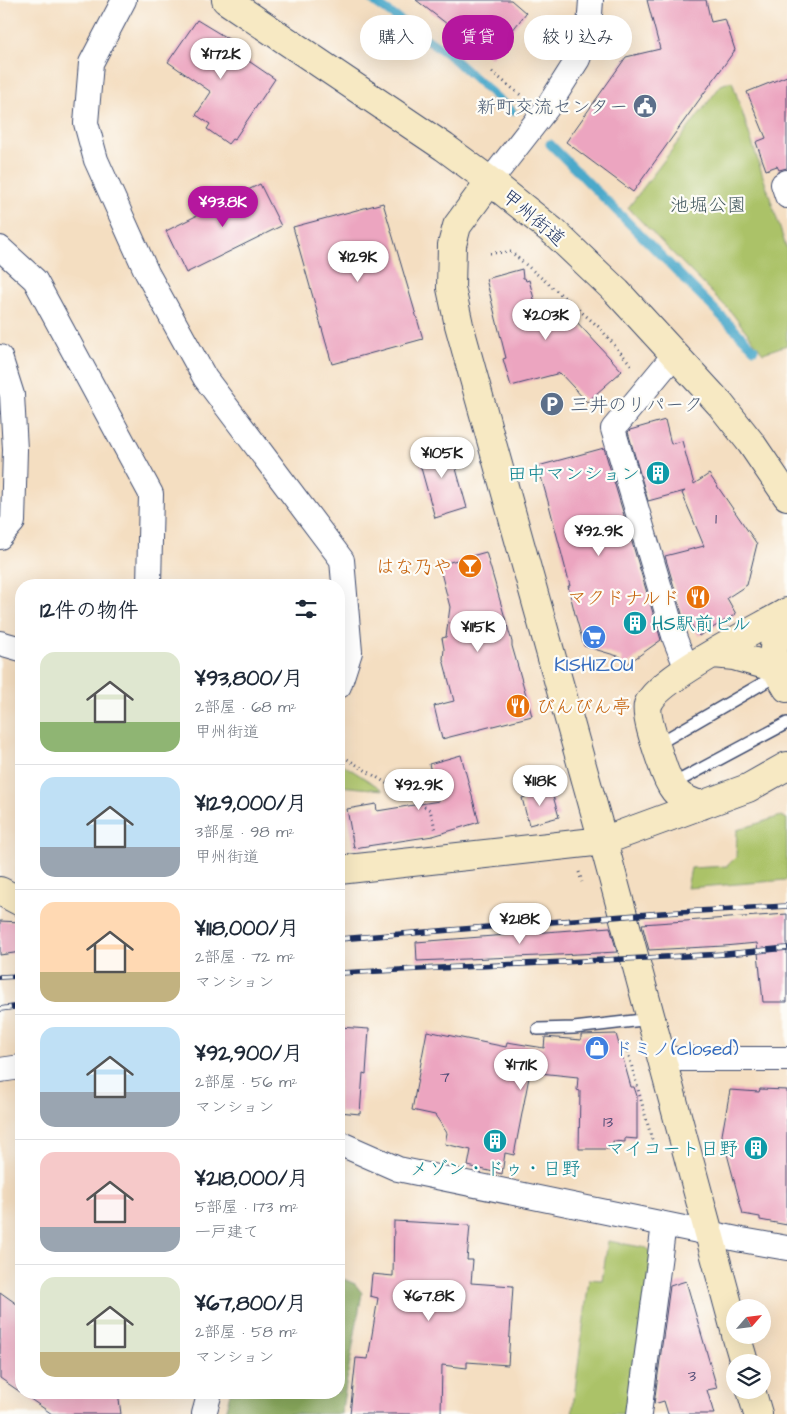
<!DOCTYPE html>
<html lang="ja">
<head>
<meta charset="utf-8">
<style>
  :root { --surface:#fff; --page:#f6f6f7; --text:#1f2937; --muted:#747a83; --line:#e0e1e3; --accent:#b5179e }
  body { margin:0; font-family:"Architects Daughter","Klee One",sans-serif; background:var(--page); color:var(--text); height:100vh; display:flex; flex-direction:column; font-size:19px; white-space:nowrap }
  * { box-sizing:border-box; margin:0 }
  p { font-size:16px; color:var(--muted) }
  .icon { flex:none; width:28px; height:28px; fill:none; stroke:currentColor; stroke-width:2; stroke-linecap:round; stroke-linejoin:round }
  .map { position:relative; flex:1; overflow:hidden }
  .details { position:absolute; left:15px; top:579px; width:330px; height:820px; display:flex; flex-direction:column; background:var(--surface); border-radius:20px; box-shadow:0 5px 20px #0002 }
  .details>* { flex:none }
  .banner { position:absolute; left:360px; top:15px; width:351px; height:45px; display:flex; gap:10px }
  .needle { width:32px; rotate:62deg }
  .fabs { position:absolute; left:726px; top:1299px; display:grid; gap:10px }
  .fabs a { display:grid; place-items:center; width:45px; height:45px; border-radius:50%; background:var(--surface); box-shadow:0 5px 20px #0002; font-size:25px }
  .price { position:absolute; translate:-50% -42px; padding:0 11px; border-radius:18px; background:#fff; color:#222; font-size:16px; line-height:32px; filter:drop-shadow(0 1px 2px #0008) }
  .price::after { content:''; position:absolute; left:50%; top:30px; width:15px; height:11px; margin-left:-8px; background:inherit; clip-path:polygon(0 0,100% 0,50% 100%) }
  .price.current { background:var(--accent); color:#fff }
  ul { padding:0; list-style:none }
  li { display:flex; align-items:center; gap:15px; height:125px; padding:0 25px }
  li+li { border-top:1px solid var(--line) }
  li span { display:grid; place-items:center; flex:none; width:140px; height:100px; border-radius:15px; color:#555 }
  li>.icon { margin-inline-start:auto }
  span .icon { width:60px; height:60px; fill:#fffc; stroke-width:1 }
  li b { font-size:21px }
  h2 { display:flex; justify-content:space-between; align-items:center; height:60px; padding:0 25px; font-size:21px }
  .chip { padding:0 18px; border-radius:22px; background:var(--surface); box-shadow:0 5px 20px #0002; font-size:18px; line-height:45px }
  .chip.current { background:var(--accent); color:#fff }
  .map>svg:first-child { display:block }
  .green { fill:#abc267; stroke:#637862 }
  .forest { fill:#88a85c; stroke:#526c5d }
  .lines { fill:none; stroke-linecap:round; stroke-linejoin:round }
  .stream { stroke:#4ba9ca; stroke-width:9 }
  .building { fill:#eca5c0 }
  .lane-casing { stroke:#3c496d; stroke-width:14 }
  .street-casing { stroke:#3c496d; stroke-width:26 }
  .secondary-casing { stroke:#3c496d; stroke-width:30 }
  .path { stroke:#3c496d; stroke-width:3; stroke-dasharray:1 4; stroke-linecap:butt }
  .lane { stroke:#fff; stroke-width:11 }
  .street { stroke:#fff; stroke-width:24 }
  .secondary { stroke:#f7e9c3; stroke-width:28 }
  .rail-casing { stroke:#1b2f5e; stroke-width:5.5 }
  .rail { stroke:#fdfcf7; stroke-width:4; stroke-dasharray:11; stroke-linecap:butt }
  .labels { text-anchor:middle; stroke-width:4.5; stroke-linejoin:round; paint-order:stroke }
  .number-label { font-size:16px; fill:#4f4c76 }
  .service-label { font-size:19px; fill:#4e5e75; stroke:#fdfcf7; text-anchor:end }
  .park-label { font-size:19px; fill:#465b61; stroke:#fdfcf7 }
  .street-label { font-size:19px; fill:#1b2f5e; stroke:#fdfcf7 }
  .culture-label { font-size:19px; fill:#0d838f; stroke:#fdfcf7; text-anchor:end }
  .food-label { font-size:19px; fill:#c56008; stroke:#fdfcf7; text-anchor:end }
  .shop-label { font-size:19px; fill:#366cbe; stroke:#fdfcf7 }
</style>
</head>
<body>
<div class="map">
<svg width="787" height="1414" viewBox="0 0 787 1414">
  <rect width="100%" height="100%" fill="#fdfcf7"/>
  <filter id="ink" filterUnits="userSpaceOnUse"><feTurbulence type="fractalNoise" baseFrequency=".02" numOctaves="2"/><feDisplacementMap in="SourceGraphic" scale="10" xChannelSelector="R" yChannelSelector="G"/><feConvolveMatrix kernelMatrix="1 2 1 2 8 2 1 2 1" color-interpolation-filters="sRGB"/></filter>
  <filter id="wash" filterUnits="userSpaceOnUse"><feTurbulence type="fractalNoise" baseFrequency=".0096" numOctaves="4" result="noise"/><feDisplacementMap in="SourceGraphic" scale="20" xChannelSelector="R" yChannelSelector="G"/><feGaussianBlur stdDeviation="1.12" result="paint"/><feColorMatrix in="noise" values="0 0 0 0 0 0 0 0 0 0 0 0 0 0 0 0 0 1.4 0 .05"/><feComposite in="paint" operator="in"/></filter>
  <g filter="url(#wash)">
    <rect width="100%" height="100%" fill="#f4dec1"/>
    <path class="green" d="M732 81 787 250V345L763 353 731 312 628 208 721 85Z
      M339 762 383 790 339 786Z
      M781 816 787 819V880L687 888 691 868 727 866 736 857 737 830Z
      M608 1241 647 1248 655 1259 634 1414H572L589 1279 602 1280Z"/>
    <path class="forest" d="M339 1277 355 1284 362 1293 341 1414H225L230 1393 339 1392Z"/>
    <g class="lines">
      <path class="stream" d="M372 0 449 55 512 111
        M550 144 754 349"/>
    </g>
    <g id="blocks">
      <path class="building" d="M416 0H511L526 13 491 58Z
        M647 0H706L711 22 725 19 735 50 633 192 566 142 626 57 660 49Z
        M197 20 235 43 231 49 275 79 234 140 232 139 228 144 207 129 210 124 196 115 211 92 168 62Z
        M787 76V168L779 170 777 166 766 170 756 142 766 138 747 92Z
        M260 184 281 226 186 273 166 231Z
        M383 203 423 339 332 364 293 227Z
        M522 269 523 278H525L526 281 529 280 542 329 564 308 622 371 587 402 560 373 511 386 503 359 506 358 486 279Z
        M665 420 671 444 682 441 694 484 709 474 757 544 747 585 727 598 736 614 699 636 689 621 685 624 665 556 704 546 682 493 685 491 648 501 628 432 630 430Z
        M448 440 467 508 435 518 416 450Z
        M604 448 661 640 623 667 621 657 584 646 575 614 568 586H570L549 505 538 466Z
        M486 552 512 642V646L532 716 442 739 434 706 454 701 443 659 444 649 442 638 446 637 450 607 439 565Z
        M461 755 479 822 433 836 354 848 347 809 376 804 377 811 439 801 429 764Z
        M551 789 559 817 529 825 522 798Z
        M787 914V1002H763L757 943 724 946 649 950 642 924Z
        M0 921 21 922V952L0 955Z
        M610 927 617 952 539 956 417 961 416 942Z
        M339 1027 369 1029 366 1074 363 1073 360 1114 339 1112Z
        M427 1031 506 1047 507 1042 544 1048 545 1037 581 1040V1035L616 1034 631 1087H634L637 1096V1139L625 1138V1142L613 1141V1149H579L580 1091 577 1090 578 1077 530 1072 514 1155 505 1153 502 1174 468 1166 471 1150 445 1144 447 1133 435 1115 412 1110Z
        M760 1089 787 1090V1225L760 1220V1217L743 1214 722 1135 730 1090 759 1092Z
        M394 1221 470 1225 467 1260H473L471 1283 513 1286 508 1365 467 1362V1368L442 1365 441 1414H350L356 1358 368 1359 378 1298 370 1296 372 1274 393 1276Z
        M686 1281 717 1388 707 1390 714 1414H668L664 1401 654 1404 670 1286Z
        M0 1292 21 1307V1392H118L121 1414H52L0 1378Z"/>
    </g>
  </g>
  <g filter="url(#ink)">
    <use href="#blocks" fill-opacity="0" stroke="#3c496d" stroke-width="1"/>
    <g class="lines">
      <g class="lane-casing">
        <path id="lane" d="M656 745 779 674
          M671 785 787 723
          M538 1029 574 1028 651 1019"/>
      </g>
      <g class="street-casing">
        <path id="street" d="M124 0 91 63 86 123 96 160 147 273 205 378 342 560 350 652 339 686
          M490 181 547 108 578 59 589 28 591 0
          M787 182 783 184 787 196
          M0 248 35 280 151 494 149 585
          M675 354 613 429 675 639 687 669
          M0 357 12 395 15 450 13 522 0 537
          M0 643 21 649
          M662 1059H787
          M0 1070 21 1067
          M339 1143 398 1169 742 1240 787 1248
          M204 1414 210 1392
          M639 1414 664 1224"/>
      </g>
      <g class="secondary-casing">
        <path id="secondary" d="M226 0 444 147 490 181 555 233 617 292 720 404 751 443 787 496
          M490 181 457 226 452 245 451 288 459 325 603 841 735 1330
          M784 614C777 631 770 649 776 667 778 674 783 681 787 688
          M714 654 734 656 776 668
          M702 805C675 799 669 786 661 761 657 749 645 716 648 705 656 679 760 628 787 612
          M339 870 603 841 748 788 787 766
          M0 891 21 902
          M736 1335 744 1362
          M751 1390 758 1414"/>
      </g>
      <path class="path" d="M492 72 523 97
        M490 253 511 252 599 327 633 367
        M339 754 430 810 436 831
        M579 872 582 882
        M625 1042 654 1147"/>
      <use href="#lane" class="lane"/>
      <use href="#street" class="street"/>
      <use href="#secondary" class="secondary"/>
      <g class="rail-casing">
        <path id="rail" d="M339 939 662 913 787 906
          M339 973 726 954 787 948
          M0 977 21 976
          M0 1009 21 1006"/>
      </g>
      <use href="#rail" class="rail"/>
    </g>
  </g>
  <defs>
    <g id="civic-disc" transform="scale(1.25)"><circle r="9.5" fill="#5c6f8a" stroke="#fdfcf7"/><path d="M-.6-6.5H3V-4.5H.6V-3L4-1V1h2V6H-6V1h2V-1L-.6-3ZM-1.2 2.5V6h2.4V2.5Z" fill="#fff"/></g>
    <g id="parking-disc" transform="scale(1.25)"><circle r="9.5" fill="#5c6f8a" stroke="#fdfcf7"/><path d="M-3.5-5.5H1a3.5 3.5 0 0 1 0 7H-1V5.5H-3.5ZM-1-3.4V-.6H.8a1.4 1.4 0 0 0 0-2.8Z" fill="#fff"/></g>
    <g id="building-disc" transform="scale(1.25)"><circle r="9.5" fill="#0f9aa8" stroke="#fdfcf7"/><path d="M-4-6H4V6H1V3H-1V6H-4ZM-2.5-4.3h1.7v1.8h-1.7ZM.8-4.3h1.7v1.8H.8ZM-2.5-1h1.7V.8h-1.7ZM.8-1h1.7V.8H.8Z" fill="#fff"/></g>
    <g id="bar-disc" transform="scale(1.25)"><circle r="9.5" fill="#e8710a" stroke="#fdfcf7"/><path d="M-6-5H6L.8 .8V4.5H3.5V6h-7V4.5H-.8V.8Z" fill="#fff"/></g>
    <g id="restaurant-disc" transform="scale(1.25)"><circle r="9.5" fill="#e8710a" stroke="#fdfcf7"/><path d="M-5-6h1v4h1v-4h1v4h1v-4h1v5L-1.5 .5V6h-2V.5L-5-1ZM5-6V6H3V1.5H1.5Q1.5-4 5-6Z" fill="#fff"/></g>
    <g id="supermarket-disc" transform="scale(1.25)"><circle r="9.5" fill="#3f7fe0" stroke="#fdfcf7"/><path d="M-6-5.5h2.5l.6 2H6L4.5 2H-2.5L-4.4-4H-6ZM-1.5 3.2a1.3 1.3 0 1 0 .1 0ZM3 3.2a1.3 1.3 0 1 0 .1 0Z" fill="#fff"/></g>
    <g id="shop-disc" transform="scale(1.25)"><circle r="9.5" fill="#3f7fe0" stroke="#fdfcf7"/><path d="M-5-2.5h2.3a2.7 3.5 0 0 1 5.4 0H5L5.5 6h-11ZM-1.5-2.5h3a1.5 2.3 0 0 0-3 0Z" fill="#fff"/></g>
  </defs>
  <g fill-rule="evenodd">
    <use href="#civic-disc" x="645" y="106"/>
    <use href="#parking-disc" x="552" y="404"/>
    <use href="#building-disc" x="658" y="473"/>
    <use href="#bar-disc" x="470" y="566"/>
    <use href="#restaurant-disc" x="698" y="597"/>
    <use href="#building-disc" x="635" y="623"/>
    <use href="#supermarket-disc" x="594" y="637"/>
    <use href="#restaurant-disc" x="518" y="706"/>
    <use href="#shop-disc" x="597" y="1048"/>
    <use href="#building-disc" x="495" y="1141"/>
    <use href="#building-disc" x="756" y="1148"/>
  </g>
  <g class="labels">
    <g class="number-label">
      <text x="716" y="524">1</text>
      <text x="445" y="1082">7</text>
      <text x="608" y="1127">13</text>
      <text x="692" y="1381">3</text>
    </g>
    <g class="service-label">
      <text x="628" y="113">新町交流センター</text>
      <text x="570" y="411" text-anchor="start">三井のリパーク</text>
    </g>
    <g class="park-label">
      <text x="708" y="211">池堀公園</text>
    </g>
    <g class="street-label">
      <text transform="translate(534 217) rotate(40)" y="7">甲州街道</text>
    </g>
    <g class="culture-label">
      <text x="640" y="480">田中マンション</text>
      <text x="652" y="630" text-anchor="start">HS駅前ビル</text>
      <text x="738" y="1155">マイコート日野</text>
      <text x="495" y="1175" text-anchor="middle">メゾン・ドゥ・日野</text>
    </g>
    <g class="food-label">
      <text x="452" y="573">はな乃や</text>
      <text x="680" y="604">マクドナルド</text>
      <text x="536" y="713" text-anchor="start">びんびん亭</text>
    </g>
    <g class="shop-label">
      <text x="594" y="671">KISHIZOU</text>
      <text x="614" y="1055" text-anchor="start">ドミノ(closed)</text>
    </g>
  </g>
</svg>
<div class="fabs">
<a><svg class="needle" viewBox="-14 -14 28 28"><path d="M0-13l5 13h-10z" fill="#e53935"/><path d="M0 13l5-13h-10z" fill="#747a83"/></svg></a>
<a><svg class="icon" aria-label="layers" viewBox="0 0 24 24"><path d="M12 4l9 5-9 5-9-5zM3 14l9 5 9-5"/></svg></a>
</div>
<b class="price" style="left:221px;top:80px">¥172K</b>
<b class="price current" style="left:223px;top:228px">¥93.8K</b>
<b class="price" style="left:358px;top:283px">¥129K</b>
<b class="price" style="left:546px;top:341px">¥203K</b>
<b class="price" style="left:442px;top:479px">¥105K</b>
<b class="price" style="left:599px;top:557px">¥92.9K</b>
<b class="price" style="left:478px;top:653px">¥115K</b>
<b class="price" style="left:540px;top:807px">¥118K</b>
<b class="price" style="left:419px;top:811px">¥92.9K</b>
<b class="price" style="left:520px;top:945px">¥218K</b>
<b class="price" style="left:521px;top:1091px">¥171K</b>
<b class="price" style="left:429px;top:1322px">¥67.8K</b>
<div class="banner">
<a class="chip">購入</a>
<a class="chip current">賃貸</a>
<a class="chip">絞り込み</a>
</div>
<section class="details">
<h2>12件の物件<svg class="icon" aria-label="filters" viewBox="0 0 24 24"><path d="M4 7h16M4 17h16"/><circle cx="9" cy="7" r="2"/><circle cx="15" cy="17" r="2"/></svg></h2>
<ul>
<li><span style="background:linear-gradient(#dfe7d0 70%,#8fb573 0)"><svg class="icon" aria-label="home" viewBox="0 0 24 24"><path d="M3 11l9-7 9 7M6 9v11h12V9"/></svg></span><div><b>¥93,800/月</b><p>2部屋 · 68 m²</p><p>甲州街道</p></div></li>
<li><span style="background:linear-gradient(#bfe0f5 70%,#9aa5b1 0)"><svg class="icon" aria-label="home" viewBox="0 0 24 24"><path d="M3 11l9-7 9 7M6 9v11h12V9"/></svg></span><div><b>¥129,000/月</b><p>3部屋 · 98 m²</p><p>甲州街道</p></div></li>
<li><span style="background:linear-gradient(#ffd9b3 70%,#c2b280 0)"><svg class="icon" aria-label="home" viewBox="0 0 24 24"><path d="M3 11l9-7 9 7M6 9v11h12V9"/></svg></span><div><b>¥118,000/月</b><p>2部屋 · 72 m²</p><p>マンション</p></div></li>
<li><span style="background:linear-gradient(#bfe0f5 65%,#9aa5b1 0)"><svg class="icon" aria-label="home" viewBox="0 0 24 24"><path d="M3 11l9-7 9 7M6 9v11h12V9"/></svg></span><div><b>¥92,900/月</b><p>2部屋 · 56 m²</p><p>マンション</p></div></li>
<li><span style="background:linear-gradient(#f6c9c9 75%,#9aa5b1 0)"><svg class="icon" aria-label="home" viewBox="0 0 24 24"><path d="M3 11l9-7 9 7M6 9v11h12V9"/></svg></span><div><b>¥218,000/月</b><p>5部屋 · 173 m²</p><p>一戸建て</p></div></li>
<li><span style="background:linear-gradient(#dfe7d0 75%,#c2b280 0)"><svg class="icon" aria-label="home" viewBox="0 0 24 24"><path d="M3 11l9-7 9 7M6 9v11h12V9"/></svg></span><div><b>¥67,800/月</b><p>2部屋 · 58 m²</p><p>マンション</p></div></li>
</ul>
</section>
</div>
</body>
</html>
